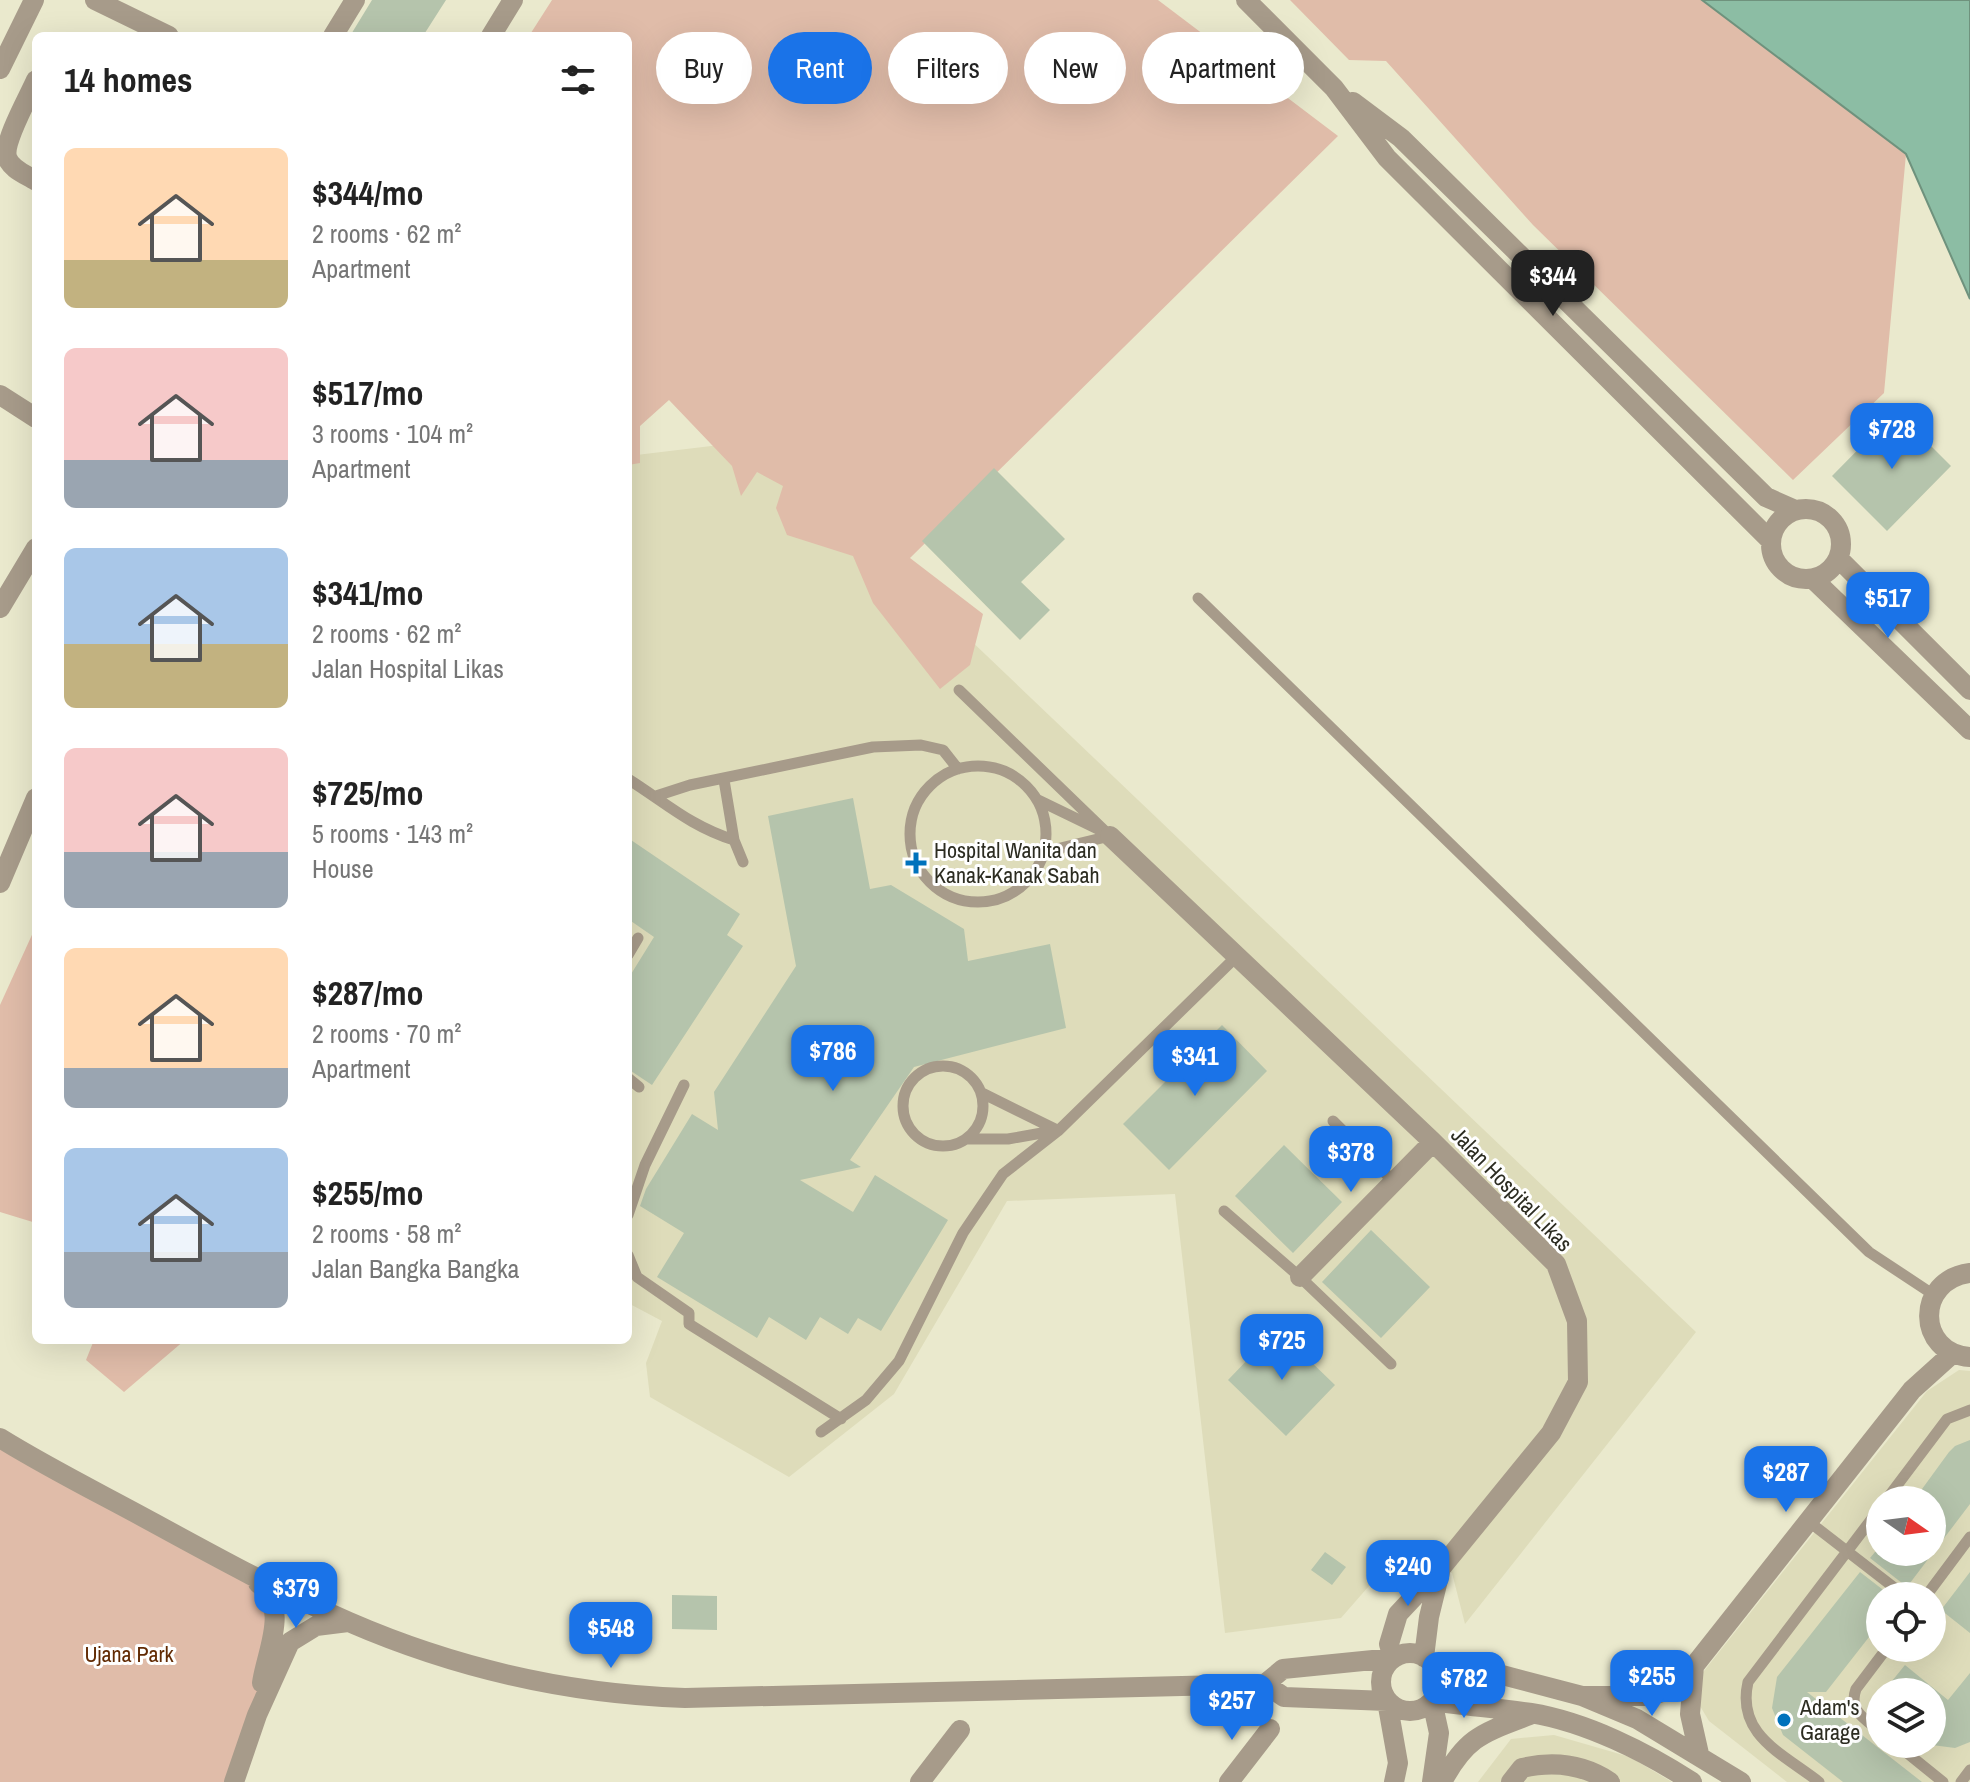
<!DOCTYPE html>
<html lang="en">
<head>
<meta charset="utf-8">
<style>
  :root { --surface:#fff; --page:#f2f2f2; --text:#222; --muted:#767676; --accent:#1a73e8 }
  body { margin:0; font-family:"Archivo Narrow",sans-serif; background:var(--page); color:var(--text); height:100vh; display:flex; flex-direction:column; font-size:30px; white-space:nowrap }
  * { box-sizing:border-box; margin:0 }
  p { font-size:26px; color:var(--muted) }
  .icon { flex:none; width:44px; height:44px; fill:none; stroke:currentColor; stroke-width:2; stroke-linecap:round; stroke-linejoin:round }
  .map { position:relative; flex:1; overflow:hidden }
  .drawer { position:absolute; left:32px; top:32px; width:600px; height:1312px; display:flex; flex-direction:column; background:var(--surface); border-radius:12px; box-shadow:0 8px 32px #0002 }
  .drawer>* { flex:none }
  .guide { position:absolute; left:656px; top:32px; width:760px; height:72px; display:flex; gap:16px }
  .needle { width:52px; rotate:104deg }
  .fabs { position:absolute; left:1866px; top:1486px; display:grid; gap:16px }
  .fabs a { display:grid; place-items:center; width:80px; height:80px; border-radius:50%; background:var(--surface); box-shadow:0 8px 32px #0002; font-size:40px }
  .price { position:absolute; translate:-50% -68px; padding:0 18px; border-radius:16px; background:var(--accent); color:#fff; font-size:26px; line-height:52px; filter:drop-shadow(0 2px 4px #0008) }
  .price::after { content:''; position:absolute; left:50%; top:48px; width:24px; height:18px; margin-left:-12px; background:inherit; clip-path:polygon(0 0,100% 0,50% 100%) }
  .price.active { background:#222; color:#fff }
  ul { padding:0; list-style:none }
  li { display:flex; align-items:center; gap:24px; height:200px; padding:0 32px }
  li span { display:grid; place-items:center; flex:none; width:224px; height:160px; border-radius:12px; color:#555 }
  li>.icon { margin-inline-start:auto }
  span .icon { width:96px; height:96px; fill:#fffc; stroke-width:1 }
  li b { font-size:34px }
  h2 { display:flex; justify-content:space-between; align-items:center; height:96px; padding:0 32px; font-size:34px }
  .tag { padding:0 28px; border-radius:36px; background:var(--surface); box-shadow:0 8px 32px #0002; font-size:28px; line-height:72px }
  .tag.active { background:var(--accent); color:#fff }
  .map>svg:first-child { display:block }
  .built { fill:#dedcba; fill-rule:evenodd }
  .green { fill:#e0bca9 }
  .water { fill:#8cbda4; stroke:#6f927d; stroke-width:2 }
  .building { fill:#b5c4ac }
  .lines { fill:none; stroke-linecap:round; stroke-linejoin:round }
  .service { stroke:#a79b8a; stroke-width:11 }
  .minor { stroke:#a79b8a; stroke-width:20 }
  .poi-dot { fill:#0072bc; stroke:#fff; stroke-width:3 }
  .labels { text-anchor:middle; stroke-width:6; stroke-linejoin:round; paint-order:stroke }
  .poi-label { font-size:22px; fill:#2c2c21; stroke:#fff; text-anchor:start }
  .street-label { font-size:22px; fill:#2c2c21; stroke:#fff }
  .park-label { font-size:22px; fill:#612a03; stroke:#fff }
</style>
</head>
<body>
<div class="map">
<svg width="1970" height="1782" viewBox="0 0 1970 1782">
  <rect width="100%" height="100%" fill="#eae9cd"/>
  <path class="built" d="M753 441 858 533 1696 1332 1465 1624 1452 1573 1403 1547 1341 1618 1225 1633 1175 1194 1007 1201 894 1394 789 1477 650 1397 646 1363 662 1321 628 1303V456Z
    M1959 1370 1970 1371V1782H1787L1709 1721 1697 1701 1700 1676 1927 1391ZM1880 1500H1932V1552H1880ZM1880 1596H1932V1648H1880ZM1880 1692H1932V1744H1880Z
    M1554 1735 1630 1757 1672 1782H1478L1511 1739Z"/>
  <path class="green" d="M552 0H1158L1338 136 910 558 983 614 970 665 940 689 873 603 853 556 787 535 776 508 783 486 757 472 741 496 732 466 669 400 640 426V463L628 465V36H529Z
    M1290 0H1702L1906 154 1884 393 1793 480 1533 225 1386 61 1349 60Z
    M36 926V1223L0 1212V1005Z
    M94 1340H185L124 1392 86 1360Z
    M0 1438 268 1590 274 1629 234 1782H0Z"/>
  <path class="water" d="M1702 0H1970V299L1906 154Z"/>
  <path class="building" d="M372 0H446L423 36H350Z
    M1896 411 1951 466 1887 531 1832 476Z
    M994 468 1065 539 1021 582 1050 610 1020 640 922 541Z
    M853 798 870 889 891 885 964 929 968 961 1050 944 1066 1028 914 1067 850 1160 861 1167 800 1180 853 1212 875 1175 948 1220 881 1331 858 1318 848 1334 820 1317 806 1340 769 1317 757 1338 657 1277 684 1233 640 1206 646 1189 692 1114 718 1130 714 1092 796 966 768 816Z
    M628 838 740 914 727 935 743 946 652 1085 628 1069V979L654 937 628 919Z
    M1222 1025 1267 1071 1169 1170 1123 1124Z
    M1284 1145 1342 1202 1293 1253 1235 1196Z
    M1371 1230 1430 1287 1381 1338 1322 1282Z
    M1277 1329 1335 1385 1286 1436 1228 1380Z
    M1970 1440V1504L1907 1587 1870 1558 1875 1552H1932V1500H1914L1949 1452 1955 1446Z
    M1325 1552 1346 1567 1332 1585 1311 1570Z
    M1860 1572 1891 1596H1880V1623L1826 1692H1807L1922 1782H1843L1783 1735 1772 1708 1777 1677Z
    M1970 1572V1633L1941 1610Z
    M672 1595 717 1596V1630L672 1629Z
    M1905 1665 1948 1700 1970 1673V1742L1955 1748 1932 1745V1692H1883Z"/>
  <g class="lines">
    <path class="service" d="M1198 598 1869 1252 1934 1295
      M959 690 1110 836
      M910 834a68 68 0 1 1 136 0a68 68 0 1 1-136 0Z
      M628 779C666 803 690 826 734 840L724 780
      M656 796 690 785 873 747 921 745 943 750 958 769
      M1038 800 1102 831
      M734 840 743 862
      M1044 852 1110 836
      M628 955 638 938
      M903 1106a40 40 0 1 1 80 0a40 40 0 1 1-80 0Z
      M628 1078 639 1087
      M982 1093 1057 1130
      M1333 1121 1394 1182
      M967 1139H1008L1053 1131
      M1224 1211 1300 1277 1391 1364
      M628 1215 645 1165 684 1085
      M628 1255 637 1277 689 1313V1324L841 1419
      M821 1432 866 1400 899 1361 963 1233 1003 1174 1058 1131 1238 955
      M1886 1500 1947 1419 1970 1410
      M1808 1521 1905 1596
      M1926 1596 1970 1537
      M1880 1731C1865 1719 1848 1711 1856 1689L1887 1648
      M1896 1744 1943 1782
      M1819 1782C1782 1753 1736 1735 1748 1682L1880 1508
      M1961 1782 1970 1770"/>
    <path class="minor" d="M95 0 169 36
      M1246 0 1334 88 1387 158 1770 540
      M333 36 355 0
      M491 36 513 0
      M0 69 34 0
      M36 80C29 96 3 142 7 157 10 169 27 175 36 181
      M1353 102 1401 138 1766 497 1795 510
      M0 395 36 418
      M1771 544a35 35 0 1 1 70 0a35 35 0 1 1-70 0Z
      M1838 558 1970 690
      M1813 579 1970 730
      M0 608 36 548
      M1110 836 1433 1142 1556 1264 1577 1321 1578 1382 1551 1433 1441 1568 1398 1614 1389 1644 1393 1658 1283 1669 1265 1684
      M0 883 36 798
      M1970 1273C1915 1280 1916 1353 1970 1357
      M1300 1277 1433 1142
      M0 1438C50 1469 103 1495 154 1523 218 1558 282 1593 349 1622 455 1668 570 1694 685 1698L1265 1684 1284 1697 1387 1701 1398 1763 1394 1782
      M258 1583C290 1608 267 1649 262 1683
      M1381 1682a29 29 0 1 1 58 0a29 29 0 1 1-58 0Z
      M1424 1657 1429 1617 1440 1572
      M1432 1663 1468 1666 1582 1696 1637 1719 1741 1782
      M1694 1666 1690 1714 1699 1754
      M1582 1696H1647L1670 1690 1694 1666 1912 1390 1953 1353
      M234 1782 257 1715 290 1642 316 1626 348 1622
      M920 1782 960 1730
      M1229 1782 1270 1729
      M1432 1782 1439 1733 1432 1701C1465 1706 1498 1708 1531 1713 1586 1722 1646 1752 1692 1782
      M1442 1782C1467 1736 1483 1733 1530 1715
      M1511 1782 1522 1768C1552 1761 1583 1764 1610 1782"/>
  </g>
  <g class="poi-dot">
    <path d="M912 851h8v8h8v8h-8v8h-8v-8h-8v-8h8z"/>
    <circle cx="1784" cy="1720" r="8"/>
  </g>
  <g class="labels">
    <g class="poi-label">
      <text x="934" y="858">Hospital Wanita dan<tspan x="934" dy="25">Kanak-Kanak Sabah</tspan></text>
      <text x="1800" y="1715">Adam's<tspan x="1800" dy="25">Garage</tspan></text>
    </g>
    <g class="street-label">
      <text transform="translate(1512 1189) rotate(46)" y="8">Jalan Hospital Likas</text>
    </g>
    <g class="park-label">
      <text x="129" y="1662">Ujana Park</text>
    </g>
  </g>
</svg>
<div class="fabs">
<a><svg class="needle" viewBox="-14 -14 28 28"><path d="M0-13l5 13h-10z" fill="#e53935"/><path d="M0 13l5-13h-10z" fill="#767676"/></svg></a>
<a><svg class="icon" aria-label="locate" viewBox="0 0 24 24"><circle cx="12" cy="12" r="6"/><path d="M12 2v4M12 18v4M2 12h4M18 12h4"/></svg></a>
<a><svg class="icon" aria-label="layers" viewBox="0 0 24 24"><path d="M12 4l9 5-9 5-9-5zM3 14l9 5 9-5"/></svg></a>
</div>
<b class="price active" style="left:1553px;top:318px">$344</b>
<b class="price" style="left:1892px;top:471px">$728</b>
<b class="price" style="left:1888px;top:640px">$517</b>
<b class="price" style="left:833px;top:1093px">$786</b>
<b class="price" style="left:1195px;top:1098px">$341</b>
<b class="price" style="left:1351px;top:1194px">$378</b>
<b class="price" style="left:1282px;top:1382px">$725</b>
<b class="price" style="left:1786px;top:1514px">$287</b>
<b class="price" style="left:1408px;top:1608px">$240</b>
<b class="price" style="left:296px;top:1630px">$379</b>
<b class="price" style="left:611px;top:1670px">$548</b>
<b class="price" style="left:1652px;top:1718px">$255</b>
<b class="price" style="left:1464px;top:1720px">$782</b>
<b class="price" style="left:1232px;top:1742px">$257</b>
<div class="guide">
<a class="tag">Buy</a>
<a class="tag active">Rent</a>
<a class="tag">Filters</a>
<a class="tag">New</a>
<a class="tag">Apartment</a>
</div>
<section class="drawer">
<h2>14 homes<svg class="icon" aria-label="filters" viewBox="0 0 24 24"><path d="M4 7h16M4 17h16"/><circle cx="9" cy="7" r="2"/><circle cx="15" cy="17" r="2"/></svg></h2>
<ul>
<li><span style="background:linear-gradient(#ffd9b3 70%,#c2b280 0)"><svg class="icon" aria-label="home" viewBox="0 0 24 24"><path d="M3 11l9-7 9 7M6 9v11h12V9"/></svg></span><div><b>$344/mo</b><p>2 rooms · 62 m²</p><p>Apartment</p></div></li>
<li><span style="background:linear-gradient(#f6c9c9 70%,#9aa5b1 0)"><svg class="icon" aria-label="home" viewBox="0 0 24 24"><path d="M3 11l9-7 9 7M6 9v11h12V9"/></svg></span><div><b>$517/mo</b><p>3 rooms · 104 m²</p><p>Apartment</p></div></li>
<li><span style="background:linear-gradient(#a9c7e8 60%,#c2b280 0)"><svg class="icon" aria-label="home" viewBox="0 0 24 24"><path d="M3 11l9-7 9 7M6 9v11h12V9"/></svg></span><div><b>$341/mo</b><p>2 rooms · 62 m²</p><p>Jalan Hospital Likas</p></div></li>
<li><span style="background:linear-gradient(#f6c9c9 65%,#9aa5b1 0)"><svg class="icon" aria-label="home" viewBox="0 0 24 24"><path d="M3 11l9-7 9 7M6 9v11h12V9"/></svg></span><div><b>$725/mo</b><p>5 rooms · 143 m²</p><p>House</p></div></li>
<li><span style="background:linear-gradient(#ffd9b3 75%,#9aa5b1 0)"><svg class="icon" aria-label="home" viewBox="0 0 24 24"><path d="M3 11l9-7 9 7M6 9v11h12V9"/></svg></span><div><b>$287/mo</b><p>2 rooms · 70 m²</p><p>Apartment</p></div></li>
<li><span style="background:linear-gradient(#a9c7e8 65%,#9aa5b1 0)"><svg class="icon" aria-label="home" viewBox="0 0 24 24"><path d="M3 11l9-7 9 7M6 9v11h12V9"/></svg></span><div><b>$255/mo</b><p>2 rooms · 58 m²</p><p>Jalan Bangka Bangka</p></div></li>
</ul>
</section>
</div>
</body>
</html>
